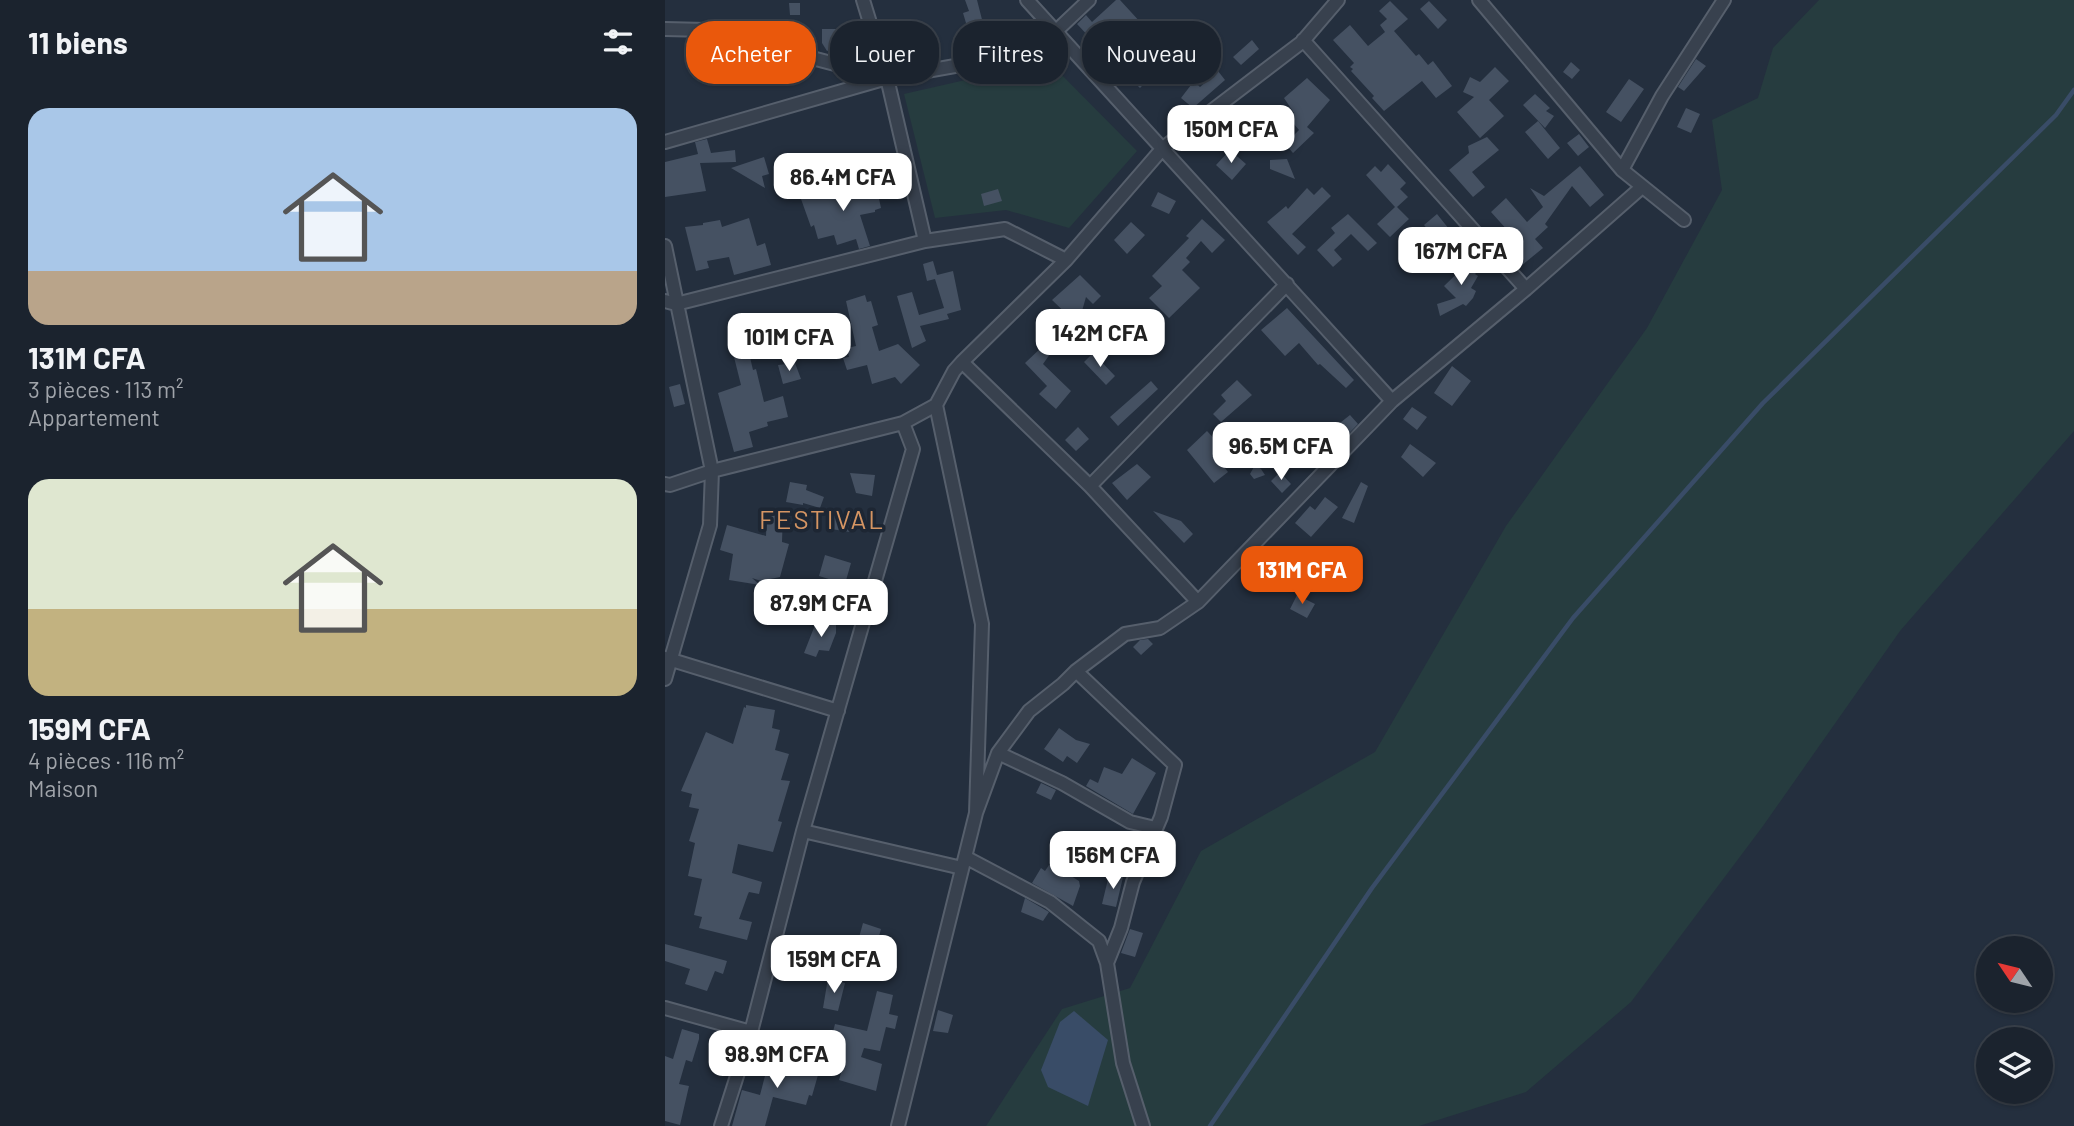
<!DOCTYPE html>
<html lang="fr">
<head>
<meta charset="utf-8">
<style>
  :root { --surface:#1b232e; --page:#242b36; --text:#f1f3f6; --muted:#a0a4aa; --line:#39404a; --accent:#ea580c }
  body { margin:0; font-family:Barlow,sans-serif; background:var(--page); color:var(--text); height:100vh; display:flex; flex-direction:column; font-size:26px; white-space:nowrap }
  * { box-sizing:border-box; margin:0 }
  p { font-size:23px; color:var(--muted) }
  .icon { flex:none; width:38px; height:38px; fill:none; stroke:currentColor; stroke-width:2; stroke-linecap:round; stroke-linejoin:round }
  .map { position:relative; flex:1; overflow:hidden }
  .panel { display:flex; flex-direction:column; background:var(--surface); width:665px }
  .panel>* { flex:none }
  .top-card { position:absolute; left:21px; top:21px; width:665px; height:63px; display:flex; gap:14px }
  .needle { width:46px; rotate:305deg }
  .tools { position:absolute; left:1311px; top:936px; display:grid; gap:14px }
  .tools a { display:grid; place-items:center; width:77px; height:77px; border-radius:50%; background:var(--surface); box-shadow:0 2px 5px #0004,0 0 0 2px var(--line); font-size:35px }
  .price { position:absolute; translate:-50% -60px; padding:0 16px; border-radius:14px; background:#fff; color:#222; font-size:23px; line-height:46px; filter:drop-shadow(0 2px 4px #0008) }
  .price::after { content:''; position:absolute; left:50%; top:42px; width:21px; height:16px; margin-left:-10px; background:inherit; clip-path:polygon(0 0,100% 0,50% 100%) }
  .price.active { background:var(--accent); color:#fff }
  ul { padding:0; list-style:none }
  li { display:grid; align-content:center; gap:14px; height:371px; padding:0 28px }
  li span { display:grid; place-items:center; height:217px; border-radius:21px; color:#555 }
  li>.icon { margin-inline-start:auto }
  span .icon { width:126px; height:126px; fill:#fffc; stroke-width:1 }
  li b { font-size:30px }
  h2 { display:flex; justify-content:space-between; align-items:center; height:84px; padding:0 28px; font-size:30px }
  .chip { padding:0 24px; border-radius:28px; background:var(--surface); box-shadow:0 2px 5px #0004,0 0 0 2px var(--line); font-size:24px; line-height:63px }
  .chip.active { background:var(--accent); color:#fff }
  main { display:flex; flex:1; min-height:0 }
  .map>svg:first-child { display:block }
  .green { fill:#263c3f }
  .water { fill:#394c67 }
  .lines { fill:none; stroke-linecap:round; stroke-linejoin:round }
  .stream { stroke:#394c67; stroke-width:4.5 }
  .building { fill:#455162 }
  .minor-casing { stroke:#565f6c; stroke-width:16 }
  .minor { stroke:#38414e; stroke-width:12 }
  .labels { text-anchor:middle; stroke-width:7; stroke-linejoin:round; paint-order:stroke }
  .neighbourhood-label { font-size:26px; letter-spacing:2px; fill:#d59563; stroke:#1d2633 }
</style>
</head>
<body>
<main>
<section class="panel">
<h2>11 biens<svg class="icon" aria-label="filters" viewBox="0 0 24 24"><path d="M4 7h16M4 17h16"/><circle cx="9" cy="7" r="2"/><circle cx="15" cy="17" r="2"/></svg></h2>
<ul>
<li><span style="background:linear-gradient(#a9c7e8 75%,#b9a48a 0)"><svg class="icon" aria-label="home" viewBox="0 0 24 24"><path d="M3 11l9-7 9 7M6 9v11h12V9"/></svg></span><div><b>131M CFA</b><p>3 pièces · 113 m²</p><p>Appartement</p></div></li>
<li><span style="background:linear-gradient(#dfe7d0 60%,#c2b280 0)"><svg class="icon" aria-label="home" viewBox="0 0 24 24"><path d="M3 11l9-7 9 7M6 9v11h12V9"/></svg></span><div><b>159M CFA</b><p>4 pièces · 116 m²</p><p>Maison</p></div></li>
</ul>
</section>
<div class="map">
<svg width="1409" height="1126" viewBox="0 0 1409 1126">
  <rect width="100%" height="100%" fill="#242f3e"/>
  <path class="green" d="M1154 0H1409V431L1235 631 1098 826 966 1002 861 1092 754 1126H321L397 1009 465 988 536 851 710 752 841 526 982 328 1057 190 1047 120 1093 98 1108 48Z
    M383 61 472 151 404 228 341 210 270 218 239 94Z"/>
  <path class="water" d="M409 1011 443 1040 423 1106 383 1087 376 1070 395 1022Z"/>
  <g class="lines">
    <path class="stream" d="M545 1126 707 888 908 618 1098 403 1391 115 1409 90"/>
  </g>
  <path class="building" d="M300 0H312L322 39 314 41 310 31 304 33 298 13 304 11Z
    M451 0H455L477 24 452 48 431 36 427 40 412 24 421 15 427 22Z
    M725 1 743 19 729 31 751 56 754 54 763 65 768 61 787 86 771 98 757 81 719 111 707 98 709 96 686 71 688 69 685 67 689 63 668 40 685 25 703 46 720 32 715 25 722 19 714 11Z
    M764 1 782 20 773 29 755 9Z
    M124 3H135V15H125Z
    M157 29H174L177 45 162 51 157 43Z
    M501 29 508 37 497 48 505 57 475 88 462 75 489 48 484 43Z
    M587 40 594 49 576 65 568 57Z
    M1031 59 1041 66 1019 91 1013 87Z
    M906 62 915 70 907 79 898 72Z
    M830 67 844 81 824 100 839 116 815 138 792 112 809 97 798 92 805 77 815 82Z
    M553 71 560 80 528 108 516 98 529 81 535 87Z
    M642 78 665 100 642 127 649 133 628 153 620 144 634 130 623 117 629 113 619 98Z
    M964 79 979 89 956 122 941 112Z
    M870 94 885 108 881 111 889 116 880 128 858 105Z
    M1021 108 1035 114 1026 133 1012 127Z
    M873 121 895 148 883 159 860 132Z
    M914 134 924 147 913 156 902 143Z
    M822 137 834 150 807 172 820 187 808 197 784 170 804 153 803 146Z
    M42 139 46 153 70 150 71 162 35 163 41 191 0 197V162L33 154 30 142Z
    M565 150 581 164 567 180 551 165Z
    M99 157 104 174 97 176 100 188 66 168Z
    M622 159 630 179 605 169V160Z
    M723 164 741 183 735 189 743 197 732 207 744 219 725 237 712 224 730 207 701 175 710 166 716 172Z
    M915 166 939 195 925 207 907 186 880 224 883 227 870 239 878 248 856 266 835 241 844 232 826 212 841 198 862 222 878 207 865 188 879 196Z
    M210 180 216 208 210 210V212L195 215 205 246 194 249 191 239 172 245 169 235 153 239 149 225 146 227 136 199Z
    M657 187 666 196 627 234 641 247 633 255 602 222 621 206 623 209 642 188 649 195Z
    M333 189 337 201 319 206 316 194Z
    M493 192 511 201 504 214 486 206Z
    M683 214 712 243 703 251 686 234 669 250 677 259 668 267 652 250 670 233 666 228Z
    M772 214 792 239 780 250 759 225Z
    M84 218 92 246 100 243 106 265 69 275 64 257 42 261 44 268 31 271 20 227 38 225V223L55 220 57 227Z
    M537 219 560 240 547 253 536 241 521 258 525 262 517 270 535 288 504 318 484 298 497 286 487 276 524 238 521 236Z
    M466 222 480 235 462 254 449 240Z
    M809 257 818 266 810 274 813 276 806 288 811 291 808 298 801 306 798 304 775 316 772 304 791 298 779 286Z
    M268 261 272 275 288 271 296 310 282 314 284 319 255 326 261 341 247 348 232 296 247 292 254 315 279 308 270 279 262 281 258 264Z
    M415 275 436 296 428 304 421 297 413 325 387 300Z
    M200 295 202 302 206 301 213 325 207 327 214 351 233 344 255 365 236 384 230 377 207 384 202 365 182 370 178 358 184 357 182 348 191 346 181 301Z
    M622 308 689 380 681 388 655 364 653 365 634 343 620 356 596 330Z
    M100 323 105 343 89 347 84 327Z
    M396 329 400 333 378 364 406 391 391 409 374 394 382 386 360 363Z
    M84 353 88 370 91 369 99 402 118 396 123 417 102 422 103 426 84 432 88 447 69 452 53 393 76 385 69 357Z
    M428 353 450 376 441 385 419 362Z
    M130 363 136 379 118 384 113 365Z
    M787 366 806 381 787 406 769 393Z
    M572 380 587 395 556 422 548 414 561 401 556 395Z
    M486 381 493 389 453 426 445 417Z
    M15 384 20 404 9 407 4 387Z
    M747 407 762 417 752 430 738 419Z
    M685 415 693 424 659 459 650 448 673 429 671 426Z
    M413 427 424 439 411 451 400 440Z
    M596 429 605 440 585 458 576 447Z
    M542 431 557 447 549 454 563 472 549 483 522 450Z
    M745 444 771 463 758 477 736 457Z
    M472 464 486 477 462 500 447 483Z
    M590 465 596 469 600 475 589 479 585 474Z
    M615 472 626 484 617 493 606 481Z
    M185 473 210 475 207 496 191 493Z
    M125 482 142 485 141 490 159 497 155 508 138 503V505L121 502Z
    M696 482 703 486 689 523 677 518Z
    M660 497 673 507 646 537 630 523 645 506 650 510Z
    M102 511 118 512 117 542 124 544 115 577 96 581 87 578 95 585 64 580 68 554 55 550 62 525 101 536Z
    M488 511 516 521 528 534 519 543Z
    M168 514 188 517 185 532 166 529Z
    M160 555 186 563 180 584 154 576Z
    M632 595 650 604 642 618 625 609Z
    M150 625H171V633L164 651 154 650 151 657 139 653Z
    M483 639 488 644 476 655 468 647 475 640Z
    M81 705 110 710 107 728 115 730 110 750 124 754 116 780 125 781 113 821 117 822 108 852 73 844 67 873 97 882 94 894 84 892 83 894 74 919 87 922 82 940 34 928 37 917 29 915 37 879 23 876 30 843 24 841 34 809 24 807 27 794 16 791 41 732 68 744 79 707 81 708Z
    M394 728 411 740 425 744 412 763 402 756 398 762 379 749Z
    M467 758 491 773 468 814 421 786 425 779 433 783 439 767 457 774Z
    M376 783 391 790 386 800 371 793Z
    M384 865 390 866 414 881 415 886 408 906 367 883 376 868 380 871Z
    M444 875 458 877 451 907 437 904Z
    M360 898 384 912 378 921 356 912Z
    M198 923 216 929 211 947 223 950 220 961 190 952Z
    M465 929 478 933 470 957 456 953Z
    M0 944 62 961 58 974 50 971 42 991 20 984 25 969 0 961Z
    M163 978 180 983 173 1011 158 1008Z
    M212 991 228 995 224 1014 233 1016 230 1029 221 1027 215 1051 199 1048 196 1057 217 1064 211 1091 174 1080 180 1059 162 1055 170 1024 202 1031Z
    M273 1010 288 1015 283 1033 268 1031Z
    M17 1029 34 1034V1039L27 1062 21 1060 14 1084 24 1086 15 1125 0 1121V1056L8 1059Z
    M106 1053 155 1068 147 1096 144 1095 141 1105 108 1097 100 1126H67L77 1090 95 1095Z"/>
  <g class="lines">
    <g class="minor-casing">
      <path id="minor" d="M198 0 222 78 260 241
        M362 0 727 401
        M814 0 957 170 1019 220
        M0 29 41 30 219 77
        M638 40 861 289
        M0 142 222 78 369 52 424 0
        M957 170 997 96 1059 0
        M0 246 47 471 45 525 0 679
        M0 301 11 304 260 241 340 229 401 260
        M297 362 425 486 533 602
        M0 484 5 485 47 471 238 423 271 405 289 371 297 362 401 260 498 148 637 42 673 0
        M425 486 622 284
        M0 658 173 711
        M411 671 510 765 496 817 468 882 456 928 442 963
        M333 753 397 783 465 822 490 828
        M311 813 333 753 364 711 398 684 411 671 460 634 495 628 533 602 727 401 861 289 977 187
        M138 831 297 868
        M300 857 385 902 434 941 442 963 458 1063 478 1126
        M0 1008 86 1032
        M56 1126 86 1032 138 831 248 449 238 423
        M233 1126 311 813 317 624 271 405"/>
    </g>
    <use href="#minor" class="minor"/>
  </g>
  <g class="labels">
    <g class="neighbourhood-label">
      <text x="157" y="529">FESTIVAL</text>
    </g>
  </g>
</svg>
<div class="tools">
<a><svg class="needle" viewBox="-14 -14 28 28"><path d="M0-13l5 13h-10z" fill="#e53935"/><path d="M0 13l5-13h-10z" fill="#a0a4aa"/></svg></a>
<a><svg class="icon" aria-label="layers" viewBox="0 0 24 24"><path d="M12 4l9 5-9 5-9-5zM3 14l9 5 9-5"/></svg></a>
</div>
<b class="price" style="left:566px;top:165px">150M CFA</b>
<b class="price" style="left:178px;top:213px">86.4M CFA</b>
<b class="price" style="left:796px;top:287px">167M CFA</b>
<b class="price" style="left:435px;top:369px">142M CFA</b>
<b class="price" style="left:124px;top:373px">101M CFA</b>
<b class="price" style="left:616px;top:482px">96.5M CFA</b>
<b class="price active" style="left:637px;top:606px">131M CFA</b>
<b class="price" style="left:156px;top:639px">87.9M CFA</b>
<b class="price" style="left:448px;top:891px">156M CFA</b>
<b class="price" style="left:169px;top:995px">159M CFA</b>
<b class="price" style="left:112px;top:1090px">98.9M CFA</b>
<div class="top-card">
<a class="chip active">Acheter</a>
<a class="chip">Louer</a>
<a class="chip">Filtres</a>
<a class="chip">Nouveau</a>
</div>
</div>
</main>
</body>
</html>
